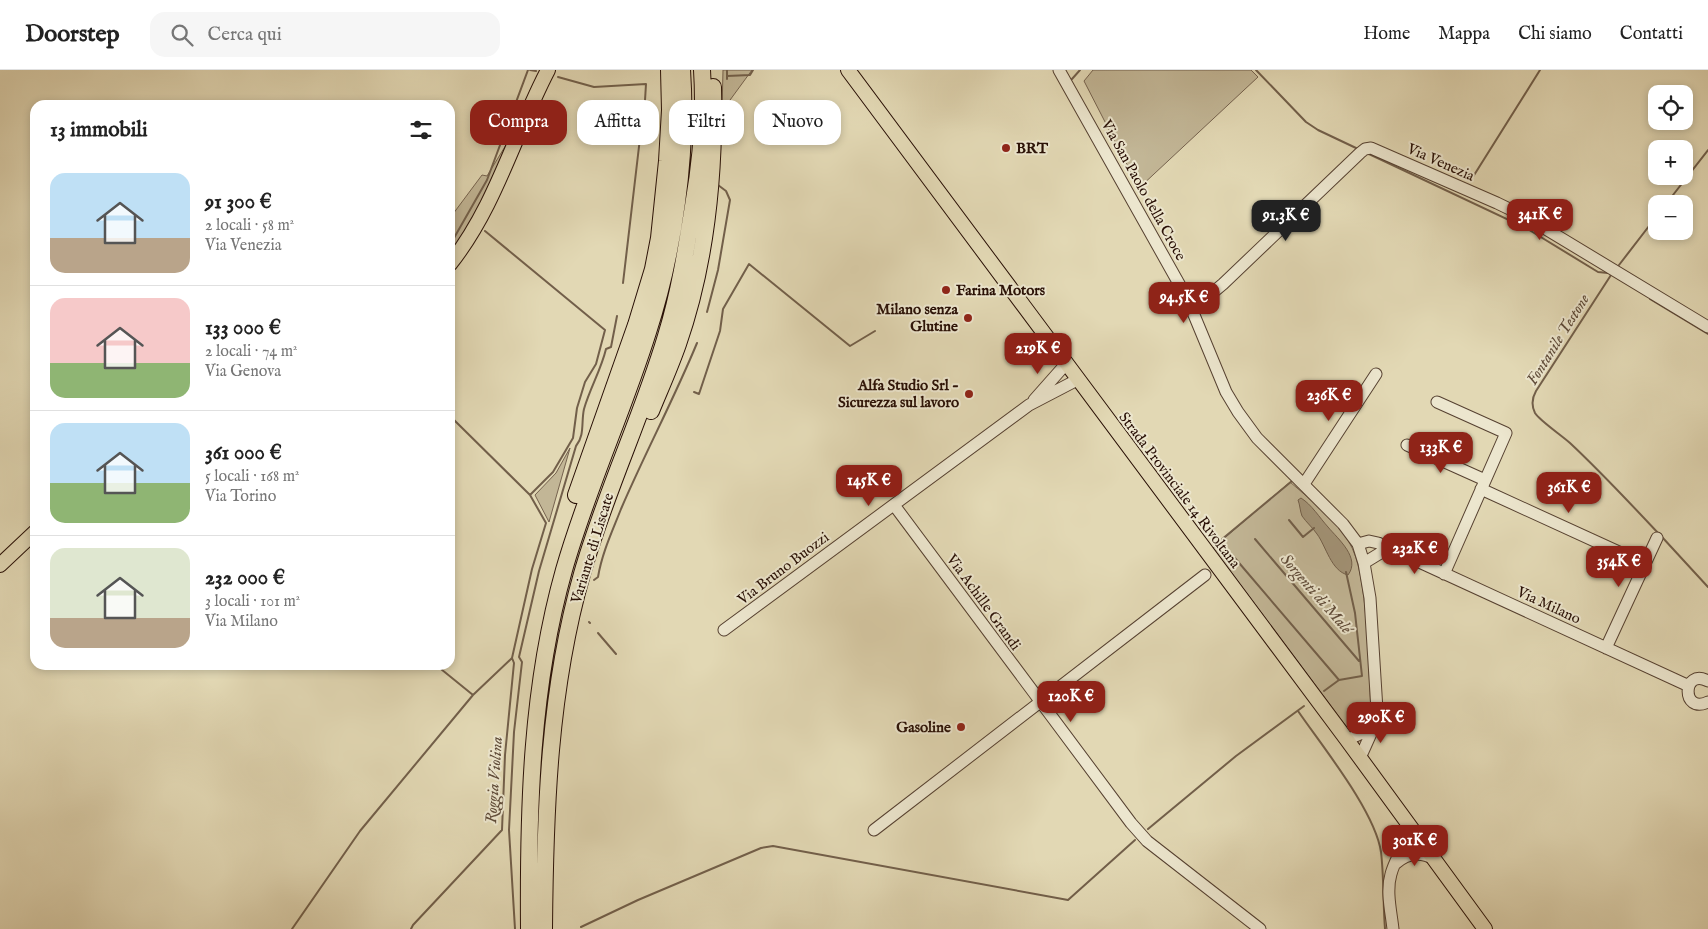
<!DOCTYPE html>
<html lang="it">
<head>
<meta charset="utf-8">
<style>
  :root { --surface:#fff; --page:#f6f6f6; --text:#222; --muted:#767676; --line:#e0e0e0; --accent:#8f2418 }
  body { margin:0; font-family:"IM FELL English",serif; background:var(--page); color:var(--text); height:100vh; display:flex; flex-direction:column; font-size:19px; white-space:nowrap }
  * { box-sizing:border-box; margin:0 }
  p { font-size:16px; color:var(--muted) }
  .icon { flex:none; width:28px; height:28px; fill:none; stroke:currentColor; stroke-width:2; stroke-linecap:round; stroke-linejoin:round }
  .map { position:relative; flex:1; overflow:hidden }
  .side { position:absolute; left:30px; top:30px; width:425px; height:570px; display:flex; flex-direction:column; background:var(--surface); border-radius:15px; box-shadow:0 2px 8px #0003 }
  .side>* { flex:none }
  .banner { position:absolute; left:470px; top:30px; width:475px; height:45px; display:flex; gap:10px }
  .buttons { position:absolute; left:1648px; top:15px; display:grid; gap:10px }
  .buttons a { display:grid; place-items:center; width:45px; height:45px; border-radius:10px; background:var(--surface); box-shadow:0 2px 8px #0003; font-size:25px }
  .price { position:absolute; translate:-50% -42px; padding:0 11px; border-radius:10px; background:var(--accent); color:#fff; font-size:16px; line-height:32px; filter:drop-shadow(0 1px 2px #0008) }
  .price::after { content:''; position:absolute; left:50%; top:30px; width:15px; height:11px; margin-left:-8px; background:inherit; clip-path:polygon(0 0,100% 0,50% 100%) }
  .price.on { background:#222; color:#fff }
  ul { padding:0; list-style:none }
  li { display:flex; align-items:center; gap:15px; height:125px; padding:0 20px }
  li+li { border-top:1px solid var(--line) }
  li span { display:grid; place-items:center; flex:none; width:140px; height:100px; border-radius:15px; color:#555 }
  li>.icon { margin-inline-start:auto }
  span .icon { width:60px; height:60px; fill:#fffc; stroke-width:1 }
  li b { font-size:21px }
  h2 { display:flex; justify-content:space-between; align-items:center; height:60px; padding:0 20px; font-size:21px }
  .chip { padding:0 18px; border-radius:15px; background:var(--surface); box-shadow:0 2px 8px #0003; font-size:18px; line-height:45px }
  .chip.on { background:var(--accent); color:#fff }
  header { display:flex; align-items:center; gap:30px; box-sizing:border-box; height:70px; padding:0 25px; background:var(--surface); border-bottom:1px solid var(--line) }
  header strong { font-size:24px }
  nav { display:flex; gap:28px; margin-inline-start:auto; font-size:18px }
  .search { width:350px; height:45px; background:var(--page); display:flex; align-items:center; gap:12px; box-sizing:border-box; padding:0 18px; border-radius:15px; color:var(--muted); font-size:19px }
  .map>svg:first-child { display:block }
  .green { fill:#c2b696; stroke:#75624e }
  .water { fill:#a39478; stroke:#725f4a }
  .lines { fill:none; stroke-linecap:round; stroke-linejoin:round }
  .stream { stroke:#725f4a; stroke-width:2 }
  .minor-casing { stroke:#564131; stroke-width:13 }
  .major-casing { stroke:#280f05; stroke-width:16 }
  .highway-casing { stroke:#280f05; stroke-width:18 }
  .minor { stroke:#ece6ce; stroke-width:11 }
  .major { stroke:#e2d8b4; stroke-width:14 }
  .highway { stroke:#e2d8b4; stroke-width:16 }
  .poi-dot { fill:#8f2418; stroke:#ece6ce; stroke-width:2 }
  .labels { text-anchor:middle; stroke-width:4; stroke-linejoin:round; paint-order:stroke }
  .poi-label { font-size:15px; font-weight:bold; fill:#280f05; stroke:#ece6ce; text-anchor:end }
  .street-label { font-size:15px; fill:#280f05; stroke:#ece6ce }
  .water-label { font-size:16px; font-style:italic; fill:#5f4b39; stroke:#ece6ce }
</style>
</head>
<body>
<header>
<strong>Doorstep</strong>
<div class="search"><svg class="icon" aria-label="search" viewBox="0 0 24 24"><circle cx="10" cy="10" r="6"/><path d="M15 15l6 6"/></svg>Cerca qui</div>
<nav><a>Home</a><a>Mappa</a><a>Chi siamo</a><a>Contatti</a></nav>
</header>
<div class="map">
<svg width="1708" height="859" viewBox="0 0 1708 859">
  <rect width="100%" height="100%" fill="#e2d8b4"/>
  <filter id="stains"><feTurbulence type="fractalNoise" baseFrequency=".004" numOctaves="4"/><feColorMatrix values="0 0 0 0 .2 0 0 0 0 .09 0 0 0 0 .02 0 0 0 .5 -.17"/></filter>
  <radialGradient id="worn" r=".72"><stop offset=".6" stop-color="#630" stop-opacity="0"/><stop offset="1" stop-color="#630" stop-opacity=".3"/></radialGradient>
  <path class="green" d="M723 0H752L722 41Z
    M1093 0H1251L1258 7 1139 118 1084 11Z
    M506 75C491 116 475 147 450 184V148L482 105 487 106Z
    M570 378 549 452 535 425 556 403Z
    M1290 412C1311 430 1335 449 1349 472 1369 504 1368 600 1371 640L1366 657 1355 660 1346 656 1213 478Z"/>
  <path class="water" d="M1301 428C1312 435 1319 447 1328 457 1338 469 1361 488 1348 505 1331 501 1326 476 1317 464 1313 458 1306 452 1302 446 1300 441 1300 435 1298 430Z"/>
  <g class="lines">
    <path class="stream" d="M530 0 536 1
      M727 0V9
      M1256 0 1306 52 1318 60 1356 78
      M727 6 750 5 753 0
      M558 7 594 17 646 14 643 63 640 68 623 213
      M1072 9 1080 0
      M1369 84 1526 158 1598 202 1608 203
      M1471 110 1540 0
      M1666 134 1708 80
      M485 161 605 260 596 294 585 312 577 338 573 368 553 402 530 425
      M450 175 487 110 528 0
      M1619 195 1656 147
      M1611 205 1536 321C1532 328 1531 335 1535 343 1539 350 1561 365 1570 373 1601 402 1630 433 1659 464
      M1650 229 1708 264
      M707 242 718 200 730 130 726 121 718 115
      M694 322 699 324 720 261 723 239 749 194 850 276 875 261
      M1289 450 1303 467 1314 458
      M1662 467 1708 517
      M1255 469 1359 591
      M1215 475 1292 411
      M1234 487 1339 610
      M594 510 598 507C602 483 612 462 621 439 645 383 674 329 697 273
      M589 552 590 553
      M598 563 616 584
      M436 595 473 625
      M1324 621 1339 610 1362 606 1355 543 1346 502
      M1298 641C1322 676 1375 741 1381 782 1384 807 1383 834 1385 859
      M1148 759 1236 686 1304 636
      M581 857 638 830 761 778 773 776 1068 830 1135 770
      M292 859 360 761 473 625 512 588
      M411 859 413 855 502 760 505 685 514 593 512 588 532 499 546 453 530 425 450 346
      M515 859 509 760 514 662 522 592 519 587 539 501 576 376C585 365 581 352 584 339 590 318 601 300 606 279L611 277 617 246"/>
    <g class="minor-casing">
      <path id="minor" d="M1059 0 1187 228 1226 322 1238 342 1257 368 1343 454 1358 474 1364 493 1370 528 1377 640 1373 659 1360 688
        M1191 238 1199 234 1223 214 1360 83 1365 79 1371 78 1497 133 1526 147 1708 257
        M1034 330 1065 295
        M1437 332 1506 363 1444 504
        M1407 375 1485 410
        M1304 414 1376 304
        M1481 419 1645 494
        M894 435 1131 753 1147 771 1260 859
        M1358 474 1369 471 1378 473 1689 616
        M1364 493 1382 482H1394
        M724 560 1029 335 1077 310
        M1606 578 1657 468
        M1708 611C1682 597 1681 645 1708 632
        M1347 670 1362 663 1373 652
        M874 760 1205 505
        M1395 794C1407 783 1420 781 1434 789
        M1393 859C1391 841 1386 821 1391 804 1396 785 1410 772 1406 751"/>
    </g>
    <g class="major-casing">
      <path id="major" d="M848 0 1347 670 1485 859
        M450 194C496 136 514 65 548 0
        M0 495 35 462"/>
    </g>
    <g class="highway-casing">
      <path id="highway" d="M651 341C660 319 670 297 678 274 707 191 715 104 713 17
        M576 425 636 255 653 199 659 168 667 91 670 40 669 0
        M529 859C528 737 531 617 564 500 587 419 623 342 648 262 674 182 688 84 682 0
        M544 859C545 739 549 620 582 504 605 423 642 347 666 266 679 224 686 180 693 136 701 91 705 46 702 0"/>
    </g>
    <use href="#minor" class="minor"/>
    <use href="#major" class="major"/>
    <use href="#highway" class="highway"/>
  </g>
  <g class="poi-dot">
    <circle cx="1006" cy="78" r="5"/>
    <circle cx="946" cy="220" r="5"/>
    <circle cx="968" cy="248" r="5"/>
    <circle cx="969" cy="324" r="5"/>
    <circle cx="961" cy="657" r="5"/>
  </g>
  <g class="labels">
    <g class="poi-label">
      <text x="1016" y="83" text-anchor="start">BRT</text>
      <text x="956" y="225" text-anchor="start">Farina Motors</text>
      <text x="958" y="244">Milano senza<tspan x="958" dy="17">Glutine</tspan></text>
      <text x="959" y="320">Alfa Studio Srl -<tspan x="959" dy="17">Sicurezza sul lavoro</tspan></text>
      <text x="951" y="662">Gasoline</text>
    </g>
    <g class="street-label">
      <text transform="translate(1441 92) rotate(24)" y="5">Via Venezia</text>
      <text transform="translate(1144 120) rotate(61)" y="5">Via San Paolo della Croce</text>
      <text transform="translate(1180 420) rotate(53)" y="5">Strada Provinciale 14 Rivoltana</text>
      <text transform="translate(592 478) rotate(-73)" y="5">Variante di Liscate</text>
      <text transform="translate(783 498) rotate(-37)" y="5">Via Bruno Buozzi</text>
      <text transform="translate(984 532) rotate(54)" y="5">Via Achille Grandi</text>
      <text transform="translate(1549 535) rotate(25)" y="5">Via Milano</text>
    </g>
    <g class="water-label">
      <text transform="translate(1557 269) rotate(-58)" y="6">Fontanile Testone</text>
      <text transform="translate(1317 523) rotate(49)" y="6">Sorgenti di Malé</text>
      <text transform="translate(493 710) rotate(-86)" y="6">Roggia Violina</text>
    </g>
  </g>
  <rect width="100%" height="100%" filter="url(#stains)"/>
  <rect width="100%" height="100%" fill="url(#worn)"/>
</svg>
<div class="buttons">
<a><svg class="icon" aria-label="locate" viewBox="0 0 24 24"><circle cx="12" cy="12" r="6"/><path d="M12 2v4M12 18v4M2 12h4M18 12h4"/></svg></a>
<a>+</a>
<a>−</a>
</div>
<b class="price" style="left:1540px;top:171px">341K €</b>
<b class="price on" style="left:1286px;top:172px">91.3K €</b>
<b class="price" style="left:1184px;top:254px">94.5K €</b>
<b class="price" style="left:1038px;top:305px">219K €</b>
<b class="price" style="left:1329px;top:352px">236K €</b>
<b class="price" style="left:1441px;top:404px">133K €</b>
<b class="price" style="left:869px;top:437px">145K €</b>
<b class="price" style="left:1569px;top:444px">361K €</b>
<b class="price" style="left:1415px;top:505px">232K €</b>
<b class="price" style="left:1619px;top:518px">354K €</b>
<b class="price" style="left:1071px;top:653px">120K €</b>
<b class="price" style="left:1381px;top:674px">290K €</b>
<b class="price" style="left:1415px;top:797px">301K €</b>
<div class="banner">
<a class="chip on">Compra</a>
<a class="chip">Affitta</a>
<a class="chip">Filtri</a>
<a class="chip">Nuovo</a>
</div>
<section class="side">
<h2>13 immobili<svg class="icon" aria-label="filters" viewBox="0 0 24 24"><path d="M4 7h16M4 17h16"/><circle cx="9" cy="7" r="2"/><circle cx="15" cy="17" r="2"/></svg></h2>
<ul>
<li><span style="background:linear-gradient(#bfe0f5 65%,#b9a48a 0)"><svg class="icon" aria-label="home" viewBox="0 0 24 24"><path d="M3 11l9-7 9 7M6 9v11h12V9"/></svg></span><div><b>91 300 €</b><p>2 locali · 58 m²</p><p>Via Venezia</p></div></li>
<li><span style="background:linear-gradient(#f6c9c9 65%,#8fb573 0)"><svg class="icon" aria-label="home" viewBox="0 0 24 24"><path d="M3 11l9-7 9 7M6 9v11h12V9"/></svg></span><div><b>133 000 €</b><p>2 locali · 74 m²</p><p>Via Genova</p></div></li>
<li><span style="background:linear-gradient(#bfe0f5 60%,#8fb573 0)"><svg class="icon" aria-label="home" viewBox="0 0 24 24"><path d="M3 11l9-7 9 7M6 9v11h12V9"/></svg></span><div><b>361 000 €</b><p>5 locali · 168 m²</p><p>Via Torino</p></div></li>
<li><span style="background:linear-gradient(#dfe7d0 70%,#b9a48a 0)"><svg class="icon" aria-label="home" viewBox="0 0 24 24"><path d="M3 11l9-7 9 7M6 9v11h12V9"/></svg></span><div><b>232 000 €</b><p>3 locali · 101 m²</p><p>Via Milano</p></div></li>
</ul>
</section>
</div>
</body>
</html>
